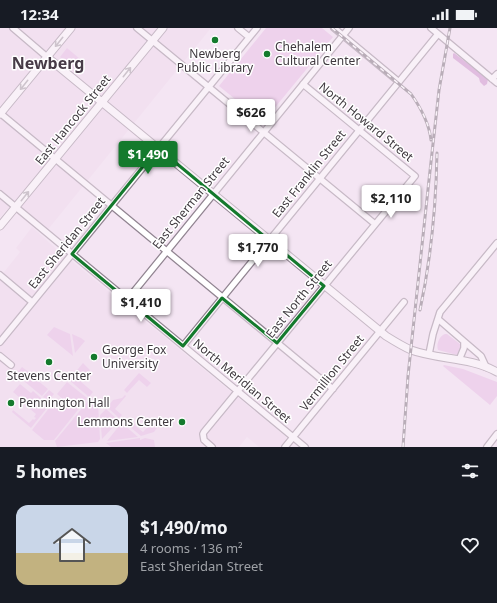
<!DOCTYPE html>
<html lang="en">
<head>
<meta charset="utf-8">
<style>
  :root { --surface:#171b24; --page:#20242c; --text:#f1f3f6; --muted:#9ea1a6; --accent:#147a2d }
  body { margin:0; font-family:"Noto Sans",sans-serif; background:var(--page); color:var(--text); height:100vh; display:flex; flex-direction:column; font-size:15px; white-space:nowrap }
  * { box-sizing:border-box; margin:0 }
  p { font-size:13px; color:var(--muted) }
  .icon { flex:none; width:22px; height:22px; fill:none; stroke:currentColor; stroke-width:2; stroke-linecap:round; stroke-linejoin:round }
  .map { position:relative; height:419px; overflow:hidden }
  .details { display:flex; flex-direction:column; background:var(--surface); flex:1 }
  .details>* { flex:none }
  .price { position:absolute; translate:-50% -34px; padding:0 9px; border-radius:4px; background:#fff; color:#222; font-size:13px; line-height:26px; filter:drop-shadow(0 1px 2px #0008) }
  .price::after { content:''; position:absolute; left:50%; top:24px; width:12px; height:9px; margin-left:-6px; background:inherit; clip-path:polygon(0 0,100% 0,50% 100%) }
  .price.on { background:var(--accent); color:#fff }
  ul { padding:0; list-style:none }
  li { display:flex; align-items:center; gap:12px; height:100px; padding:0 16px }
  li span { display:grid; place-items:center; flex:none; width:112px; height:80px; border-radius:12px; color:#555 }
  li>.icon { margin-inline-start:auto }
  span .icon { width:48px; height:48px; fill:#fffc; stroke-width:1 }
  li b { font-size:17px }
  h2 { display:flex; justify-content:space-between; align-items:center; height:48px; padding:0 16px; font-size:17px }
  .status { display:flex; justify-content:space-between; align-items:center; height:28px; padding:0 20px; background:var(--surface); direction:ltr }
  .status svg { height:11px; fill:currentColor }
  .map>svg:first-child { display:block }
  .built { fill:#efdaee }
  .green { fill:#e6bbe5 }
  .forest { fill:#c98dc9 }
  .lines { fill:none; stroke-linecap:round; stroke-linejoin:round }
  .minor-casing { stroke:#918491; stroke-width:8 }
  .major-casing { stroke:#918491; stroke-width:9 }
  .minor { stroke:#fff; stroke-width:5.5 }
  .major { stroke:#fff; stroke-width:7 }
  .rail-casing { stroke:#716971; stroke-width:3 }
  .rail { stroke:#fff; stroke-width:1.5; stroke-dasharray:4.5; stroke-linecap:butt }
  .oneway { stroke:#9f9c9f }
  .marked { fill:none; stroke:#147a2d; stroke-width:3; stroke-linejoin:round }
  .poi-dot { fill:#147a2d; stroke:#fff; stroke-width:1.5 }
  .labels { text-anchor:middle; stroke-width:3; stroke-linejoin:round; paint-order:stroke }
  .poi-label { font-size:12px; fill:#3f393f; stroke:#fff; text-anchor:start }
  .street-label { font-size:12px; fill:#3f393f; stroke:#fff }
  .district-label { font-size:16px; font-weight:bold; fill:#473b47; stroke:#fff }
</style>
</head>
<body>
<div class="status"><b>12:34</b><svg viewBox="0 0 49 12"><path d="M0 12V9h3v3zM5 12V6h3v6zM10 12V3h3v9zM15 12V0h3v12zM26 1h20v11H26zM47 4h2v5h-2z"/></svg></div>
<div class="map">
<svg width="497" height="419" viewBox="0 0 497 419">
  <rect width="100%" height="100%" fill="#f4e5f3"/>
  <path class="built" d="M0 0H211L46 204 23 185 7 181 0 190Z
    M32 199 63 227 73 234 286 409V411L280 419H259L247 409 239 419H0V249L20 224 16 220Z"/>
  <path class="green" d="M266 0H322L333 9 263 94 219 58Z
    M67 20 86 36 79 45 60 29Z
    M54 299 70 306 73 328 47 307Z
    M72 306 81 310 85 313 75 325Z
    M445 306H447L460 316 461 319 457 327 438 322C436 317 439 308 445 306Z
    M83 335 90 342 80 353 93 364 89 369 69 352Z
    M444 337 463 341 497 354V368L490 377 443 338Z
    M22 339 30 345 23 353 16 346Z
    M139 345 151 355 147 359 139 352 127 365 124 362Z
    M31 347 48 361 42 368 25 354Z
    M67 354 87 370 86 372 65 373 57 366Z
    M20 356 31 365 33 363 48 376 47 380 31 400 12 384 13 382 29 395 33 391 34 392 36 390 34 389 36 386 18 371 19 369 13 364Z
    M49 362 54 366 48 373 43 369Z
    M125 367 126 368 115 381 122 387 119 390 107 379 113 372 122 370Z
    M85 373 54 412H44L32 402 53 375Z
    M88 373H95L98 375 100 411 98 414 57 419 55 413Z
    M106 381 117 391 114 395 116 396 102 411 100 387Z
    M127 391 143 404 154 392 160 396 154 404 141 408 124 394Z
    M123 396 138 409 107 413 119 398 120 399Z
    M140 410V412L145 410 154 412 155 419H111L106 415Z"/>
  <path class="forest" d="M454 25 488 51 487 56 484 58 480 54 479 50 453 30V26Z"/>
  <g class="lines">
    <g class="minor-casing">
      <path id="minor" d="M13 0 47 29
        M137 0 375 196
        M238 0 249 9
        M334 0 399 54
        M431 0 497 55
        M492 51 497 46
        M0 85 333 361
        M0 166 305 419
        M0 247 32 274
        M127 272 349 0
        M438 291 481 328 486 339
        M0 314 257 0
        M183 318 438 6
        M429 326 433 306 440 284 497 215
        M0 328 11 337
        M459 332 464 320V314
        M212 419 204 412 203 406 204 404 415 148 303 56
        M285 419 404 274
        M487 419 497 406"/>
    </g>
    <g class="major-casing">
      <path id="major" d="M47 29 386 308C394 313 402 318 411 322 439 332 470 329 497 344
        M0 86 71 0
        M0 198 163 0"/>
    </g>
    <use href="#minor" class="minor"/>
    <use href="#major" class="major"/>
    <g class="rail-casing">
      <path id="rail" d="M332 0 411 66C421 80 429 95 431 112
        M420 282C431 231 436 178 437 125
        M403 419 408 348 429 152 439 62 450 0"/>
    </g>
    <use href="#rail" class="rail"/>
  </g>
  <defs><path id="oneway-shaft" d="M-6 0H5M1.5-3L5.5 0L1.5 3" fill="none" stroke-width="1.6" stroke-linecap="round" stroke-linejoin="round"/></defs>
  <g class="oneway">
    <use href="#oneway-shaft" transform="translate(59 14) rotate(129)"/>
    <use href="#oneway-shaft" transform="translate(127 44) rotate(-51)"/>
    <use href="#oneway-shaft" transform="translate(24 57) rotate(129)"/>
    <use href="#oneway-shaft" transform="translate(25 168) rotate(-51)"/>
  </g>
  <path d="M0 0H497V419H0ZM158 120 324 258 277 315 222 270 183 318 72 226Z" fill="#f4e5f3" fill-opacity=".55" fill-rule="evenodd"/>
  <path class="marked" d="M158 120 324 258 277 315 222 270 183 318 72 226Z"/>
  <g class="poi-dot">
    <circle cx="215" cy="12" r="4"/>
    <circle cx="267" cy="26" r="4"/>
    <circle cx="94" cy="329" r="4"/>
    <circle cx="49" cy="334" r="4"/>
    <circle cx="11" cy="375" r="4"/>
    <circle cx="182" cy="394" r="4"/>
  </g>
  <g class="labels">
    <g class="poi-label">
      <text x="275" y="23">Chehalem<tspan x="275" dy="14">Cultural Center</tspan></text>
      <text x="215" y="30" text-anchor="middle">Newberg<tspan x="215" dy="14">Public Library</tspan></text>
      <text x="102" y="326">George Fox<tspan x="102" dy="14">University</tspan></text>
      <text x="49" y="352" text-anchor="middle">Stevens Center</text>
      <text x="19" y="379">Pennington Hall</text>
      <text x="174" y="398" text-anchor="end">Lemmons Center</text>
    </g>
    <g class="street-label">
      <text transform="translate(73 92) rotate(-51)" y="4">East Hancock Street</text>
      <text transform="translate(366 94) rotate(39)" y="4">North Howard Street</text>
      <text transform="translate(309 146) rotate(-51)" y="4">East Franklin Street</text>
      <text transform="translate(191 175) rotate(-51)" y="4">East Sherman Street</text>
      <text transform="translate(67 215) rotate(-51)" y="4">East Sheridan Street</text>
      <text transform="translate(299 271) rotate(-51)" y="4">East North Street</text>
      <text transform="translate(332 345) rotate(-51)" y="4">Vermillion Street</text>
      <text transform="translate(242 353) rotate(40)" y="4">North Meridian Street</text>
    </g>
    <g class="district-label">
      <text x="48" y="41">Newberg</text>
    </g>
  </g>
</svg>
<b class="price" style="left:251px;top:105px">$626</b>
<b class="price on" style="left:148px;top:147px">$1,490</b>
<b class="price" style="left:391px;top:191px">$2,110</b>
<b class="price" style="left:258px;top:240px">$1,770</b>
<b class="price" style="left:141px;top:295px">$1,410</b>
</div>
<section class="details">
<h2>5 homes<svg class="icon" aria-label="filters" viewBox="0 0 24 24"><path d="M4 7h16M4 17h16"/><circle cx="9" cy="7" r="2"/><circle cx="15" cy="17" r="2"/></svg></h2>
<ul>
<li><span style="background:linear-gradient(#c9d6e8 60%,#c2b280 0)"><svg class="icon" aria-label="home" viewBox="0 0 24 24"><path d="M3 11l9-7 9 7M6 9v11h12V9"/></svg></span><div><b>$1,490/mo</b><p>4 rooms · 136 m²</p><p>East Sheridan Street</p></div><svg class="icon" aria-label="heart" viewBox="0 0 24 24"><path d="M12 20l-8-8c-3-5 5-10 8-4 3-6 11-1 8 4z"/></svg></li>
</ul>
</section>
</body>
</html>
